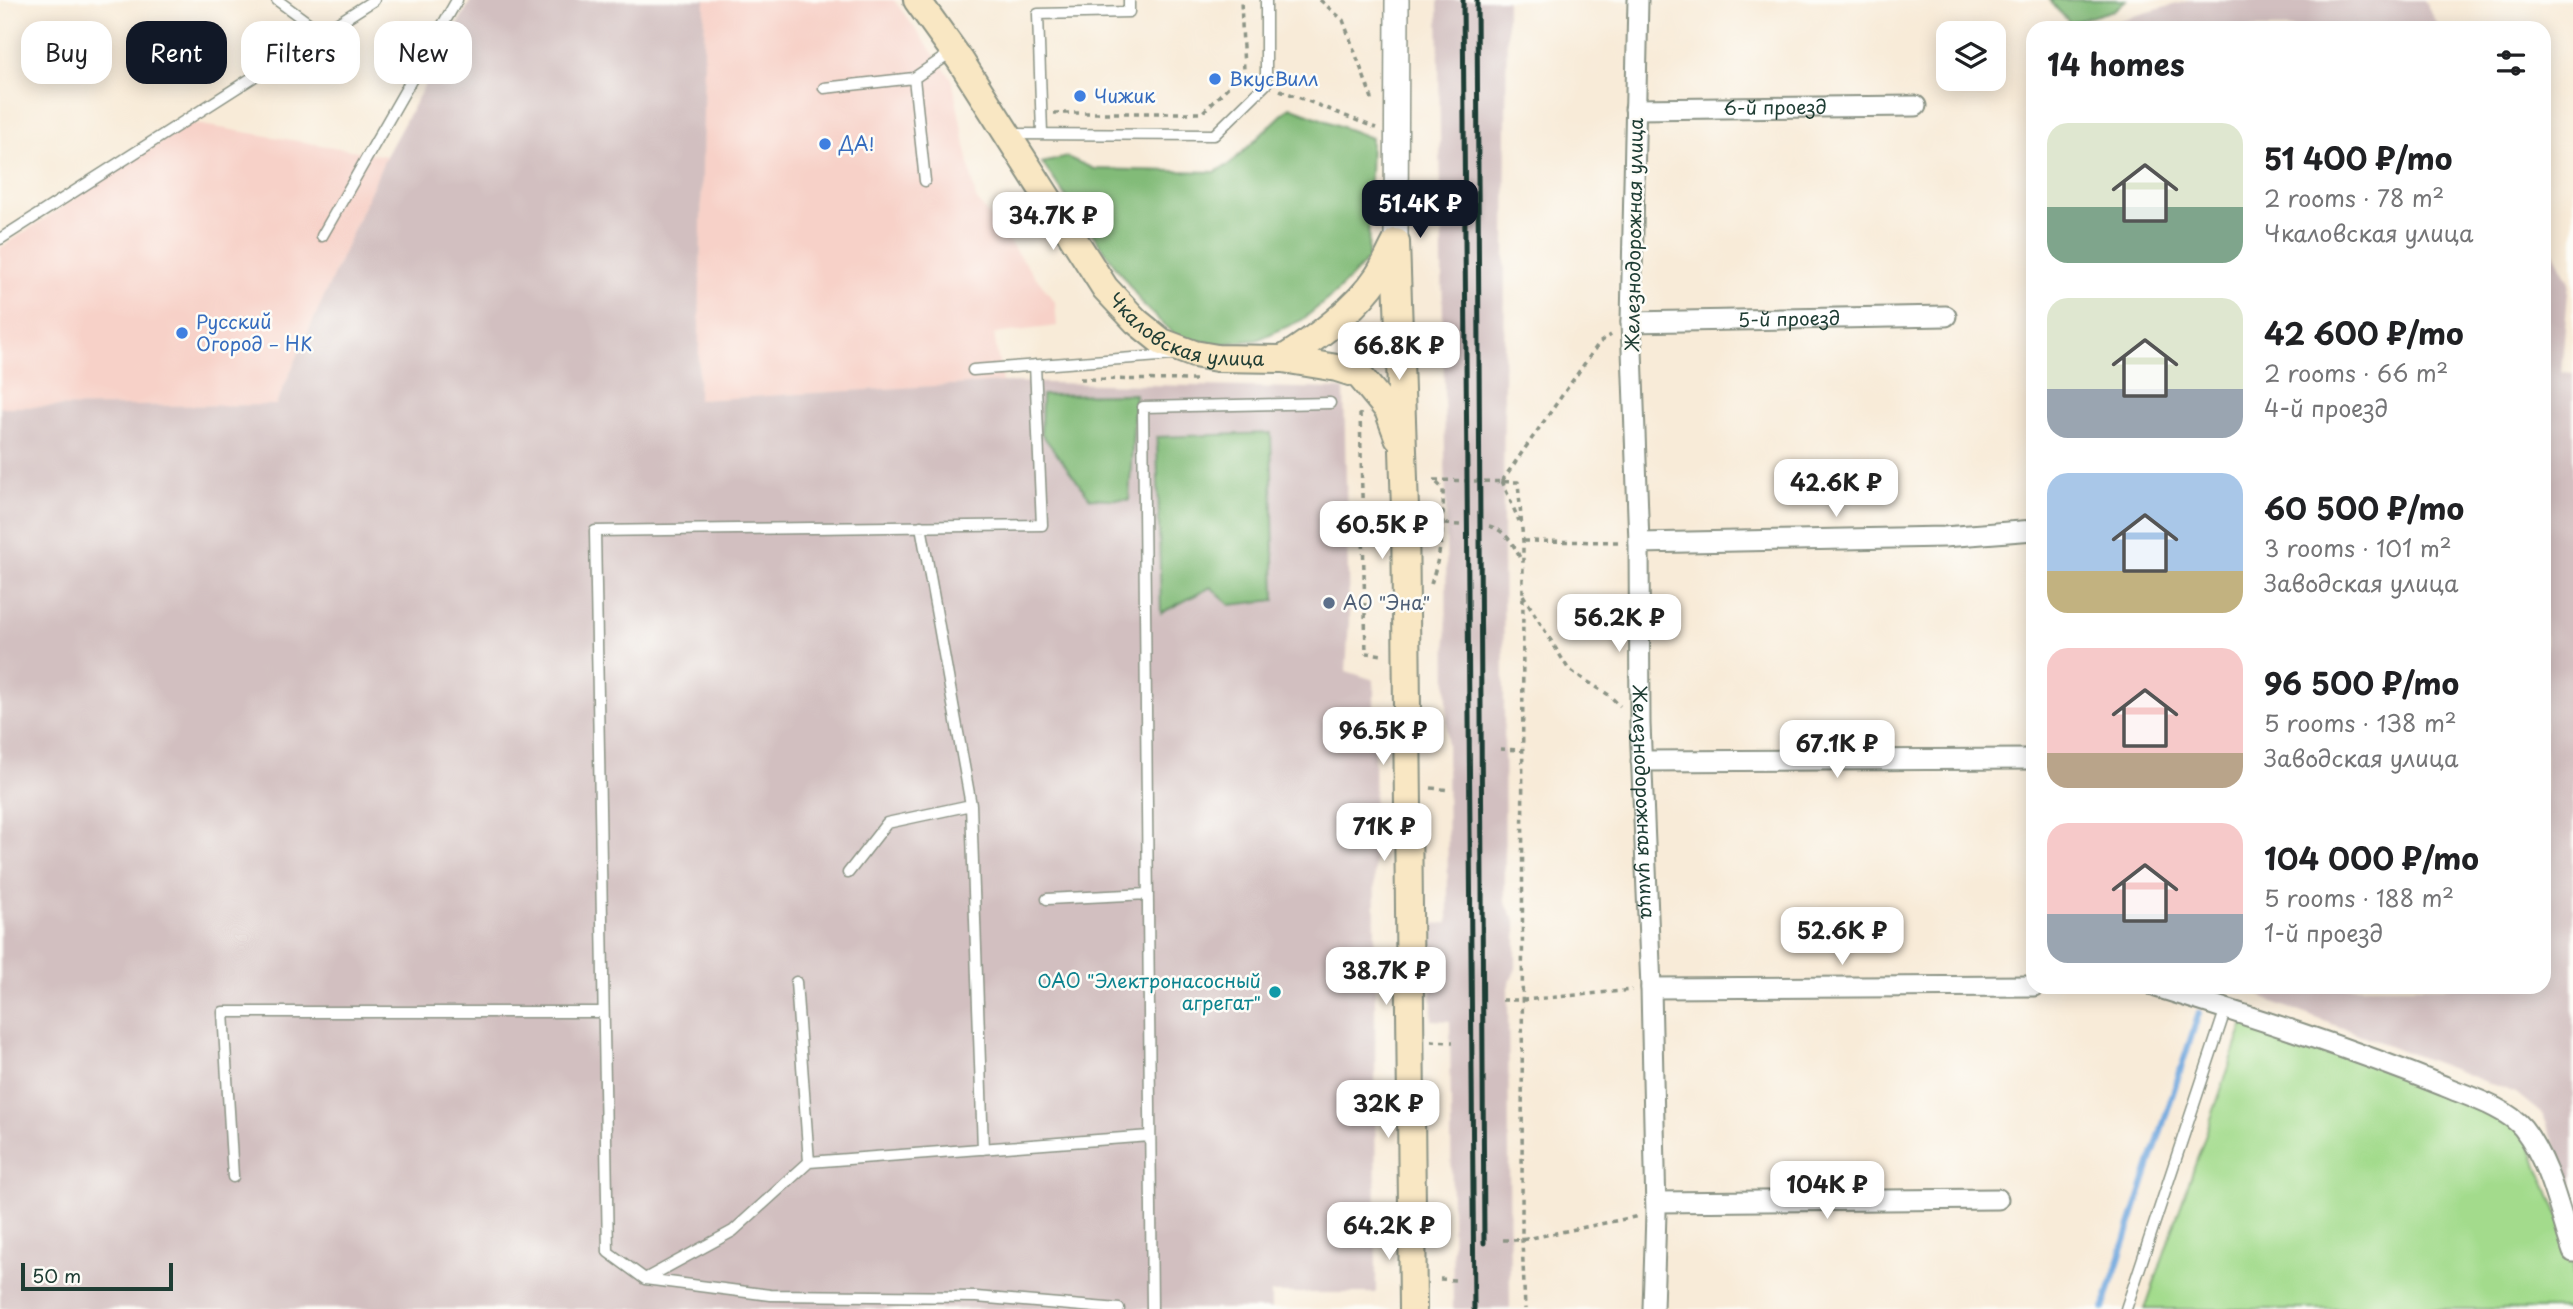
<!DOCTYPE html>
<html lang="en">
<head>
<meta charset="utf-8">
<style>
  :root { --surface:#fff; --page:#f2f2f2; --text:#202124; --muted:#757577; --accent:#111827 }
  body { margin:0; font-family:"Playpen Sans",sans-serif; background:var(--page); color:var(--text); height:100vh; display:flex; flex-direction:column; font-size:26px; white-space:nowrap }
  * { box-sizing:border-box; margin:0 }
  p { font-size:23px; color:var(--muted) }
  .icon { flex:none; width:38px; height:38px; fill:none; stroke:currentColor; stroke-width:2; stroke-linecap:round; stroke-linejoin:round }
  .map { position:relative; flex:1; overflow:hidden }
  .details { position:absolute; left:2026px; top:21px; width:525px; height:973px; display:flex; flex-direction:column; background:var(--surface); border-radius:21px; box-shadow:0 4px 18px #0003 }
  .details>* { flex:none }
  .guide { position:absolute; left:21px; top:21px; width:665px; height:63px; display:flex; gap:14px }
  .buttons { position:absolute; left:1936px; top:21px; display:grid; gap:14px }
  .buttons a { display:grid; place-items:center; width:70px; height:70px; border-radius:14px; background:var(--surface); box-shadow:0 4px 18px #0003; font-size:35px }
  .scale { position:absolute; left:21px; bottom:18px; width:152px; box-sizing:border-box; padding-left:7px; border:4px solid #1f3d34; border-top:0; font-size:19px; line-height:24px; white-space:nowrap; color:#1f3d34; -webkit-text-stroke:5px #fdfcf7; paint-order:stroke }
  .price { position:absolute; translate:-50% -60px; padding:0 16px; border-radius:14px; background:#fff; color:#222; font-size:23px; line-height:46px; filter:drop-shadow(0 2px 4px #0008) }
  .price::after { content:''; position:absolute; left:50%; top:42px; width:21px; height:16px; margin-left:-10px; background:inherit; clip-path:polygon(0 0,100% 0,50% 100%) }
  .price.selected { background:var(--accent); color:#fff }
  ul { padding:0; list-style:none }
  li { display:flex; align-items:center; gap:21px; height:175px; padding:0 21px }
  li span { display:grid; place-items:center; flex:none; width:196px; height:140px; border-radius:21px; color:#555 }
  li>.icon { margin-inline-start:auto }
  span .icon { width:84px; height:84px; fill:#fffc; stroke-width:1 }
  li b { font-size:30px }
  h2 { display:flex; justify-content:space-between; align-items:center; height:84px; padding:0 21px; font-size:30px }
  .tag { padding:0 24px; border-radius:21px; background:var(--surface); box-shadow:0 4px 18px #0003; font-size:24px; line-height:63px }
  .tag.selected { background:var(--accent); color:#fff }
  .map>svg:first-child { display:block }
  .built { fill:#f7d1c8 }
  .industrial { fill:#d2bfc0 }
  .green { fill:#a3db8c; stroke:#618c60; stroke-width:2 }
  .forest { fill:#82bb78; stroke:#507c56; stroke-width:2 }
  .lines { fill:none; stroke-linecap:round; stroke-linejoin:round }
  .stream { stroke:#70a7de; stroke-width:6 }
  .service-casing { stroke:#8c9486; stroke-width:13 }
  .minor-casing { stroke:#8c9486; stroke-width:23 }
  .tertiary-casing { stroke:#8c9486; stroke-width:26 }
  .secondary-casing { stroke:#8c9486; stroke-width:30 }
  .path { stroke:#8c9486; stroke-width:3.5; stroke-dasharray:5 5; stroke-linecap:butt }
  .service { stroke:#fff; stroke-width:10 }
  .minor { stroke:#fff; stroke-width:19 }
  .tertiary { stroke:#fff; stroke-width:23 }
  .secondary { stroke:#f9e7c3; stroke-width:26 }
  .rail { stroke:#1f3d34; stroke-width:5 }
  .shop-dot { fill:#3f7fe0; stroke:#fdfcf7; stroke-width:2.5 }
  .service-dot { fill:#5c6f8a; stroke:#fdfcf7; stroke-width:2.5 }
  .culture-dot { fill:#0f9aa8; stroke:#fdfcf7; stroke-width:2.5 }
  .labels { text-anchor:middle; stroke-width:5; stroke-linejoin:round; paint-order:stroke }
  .shop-label { font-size:19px; fill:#366cbe; stroke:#fdfcf7; text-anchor:start }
  .street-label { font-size:19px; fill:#1f3d34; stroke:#fdfcf7 }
  .service-label { font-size:19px; fill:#4e5e75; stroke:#fdfcf7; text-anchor:start }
  .culture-label { font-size:19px; fill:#0d838f; stroke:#fdfcf7; text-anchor:end }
</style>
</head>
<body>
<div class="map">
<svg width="2573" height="1309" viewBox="0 0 2573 1309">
  <rect width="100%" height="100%" fill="#fdfcf7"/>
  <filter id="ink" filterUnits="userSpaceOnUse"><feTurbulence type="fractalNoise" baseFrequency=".0143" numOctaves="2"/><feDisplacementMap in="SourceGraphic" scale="14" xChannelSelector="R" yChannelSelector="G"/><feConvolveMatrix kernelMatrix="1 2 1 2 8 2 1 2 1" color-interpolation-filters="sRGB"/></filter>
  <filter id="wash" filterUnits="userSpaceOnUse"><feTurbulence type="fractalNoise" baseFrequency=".00686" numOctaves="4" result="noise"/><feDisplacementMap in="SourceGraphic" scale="28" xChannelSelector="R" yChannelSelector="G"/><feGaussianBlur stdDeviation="1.57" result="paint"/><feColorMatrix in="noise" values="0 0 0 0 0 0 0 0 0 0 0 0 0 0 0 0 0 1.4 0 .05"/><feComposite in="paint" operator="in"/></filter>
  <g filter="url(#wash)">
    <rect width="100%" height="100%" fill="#f8ebd8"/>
    <path class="built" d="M705 0H894L952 79 976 199 1055 302 1057 326 994 334 1002 382 698 400Z
      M190 123 386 156 276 405 0 407V248Z"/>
    <path class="industrial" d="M471 0H705L698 400 1002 382 1344 389 1349 620 1346 671 1374 680 1376 1293H1271V1309H0V407L276 405 386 156Z
      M1438 0H1507L1503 516 1505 902 1516 922V968L1508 987 1510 1309H1453L1450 1021 1432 1020 1431 924 1448 923 1446 516Z
      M2191 0H2424L2439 28H2092Z
      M2545 235 2569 282 2561 372 2573 373V1184L2570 1182 2543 1115 2516 1093 2265 999 2251 987H2544Z"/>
    <path class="green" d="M2247 1015 2522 1126 2573 1252V1309H2145Z"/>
    <path class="forest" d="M2049 0H2126L2114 10 2070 23Z
      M1290 107 1371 138 1368 259 1338 291 1302 320 1257 340 1219 344 1178 338 1144 306 1042 163 1067 157 1094 169 1215 172 1229 165Z
      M1135 394 1129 500 1090 498 1041 433 1042 395Z
      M1271 433 1275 600 1230 605 1211 587 1161 613 1157 437Z"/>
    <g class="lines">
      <path class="stream" d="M2103 1309 2199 1013"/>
    </g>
  </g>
  <g filter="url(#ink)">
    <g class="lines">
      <g class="service-casing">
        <path id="service" d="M277 0 322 33
          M914 78 925 181
          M824 88 914 78 951 53
          M1042 133 1038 14 1129 12V0
          M1011 134 1214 135 1266 84V0
          M322 236 457 0
          M0 239 374 0
          M1035 365 1042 525 595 531 608 1252 645 1279 770 1295 976 1297 1119 1309
          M973 370 1173 355
          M921 526 971 805 983 1149
          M848 873 887 823 971 805
          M1047 899 1148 894
          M796 982 809 1162
          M233 1177 223 1012H602
          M645 1279 733 1231 809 1162 1150 1136
          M1152 1309 1143 407 1330 403
          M2126 1309 2226 1008"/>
      </g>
      <g class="minor-casing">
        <g id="minor">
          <path id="s1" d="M1638 0 1631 322 1639 543 1640 724 1651 988 1656 1213 1653 1309"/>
          <path id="s2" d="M1635 109 1916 106"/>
          <path id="s3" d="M1631 322 1946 316"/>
          <path d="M1639 543 1944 537 2034 530"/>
          <path d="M1641 761 2034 759"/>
          <path d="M2156 987C2253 1017 2350 1048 2444 1086 2467 1096 2507 1108 2523 1128 2550 1163 2559 1211 2573 1252"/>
          <path d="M1651 988 2034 986"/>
          <path d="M1656 1202 1998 1199"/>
        </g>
      </g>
      <g class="tertiary-casing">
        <path id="tertiary" d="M1396 242 1397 0"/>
      </g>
      <g class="secondary-casing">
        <g id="secondary">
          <path id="s4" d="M917 0 960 60 1105 288 1136 321 1162 342 1194 354 1217 358 1283 359 1337 368 1359 375 1388 410 1398 437"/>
          <path d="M1283 359C1315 339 1357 308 1378 276 1385 265 1390 253 1396 242L1405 509 1413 1309"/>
        </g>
      </g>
      <path class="path" d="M1320 0 1343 20 1374 104
        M1280 90 1376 128
        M1054 113H1202L1244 71 1241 0
        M1080 379 1198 380
        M1360 413 1366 653 1384 655
        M1434 480 1518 482 1523 541 1522 1240 1525 1309
        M1502 481 1599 343 1611 335
        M1502 481 1519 521
        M1445 524 1460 525
        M1362 526 1385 527
        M1489 526C1506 530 1514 545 1521 560
        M1523 541 1622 542
        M1431 584C1442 550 1444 524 1443 489L1435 481
        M1523 595 1569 670 1609 695 1620 706
        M1500 749 1522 750
        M1431 788 1450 790
        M1502 1000H1524L1632 990
        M1431 1041 1453 1042
        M1503 1240H1522L1639 1216
        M1440 1279 1455 1280"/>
      <use href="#service" class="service"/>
      <use href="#minor" class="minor"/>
      <use href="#tertiary" class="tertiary"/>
      <use href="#secondary" class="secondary"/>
      <path class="rail" d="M1463 0 1474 1309
        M1477 0 1484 1243"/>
    </g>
  </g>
  <g class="shop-dot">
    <circle cx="1215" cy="79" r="7"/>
    <circle cx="1080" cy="96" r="7"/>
    <circle cx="825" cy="144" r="7"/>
    <circle cx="182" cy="333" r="7"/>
  </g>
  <circle class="service-dot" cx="1329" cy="603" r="7"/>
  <circle class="culture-dot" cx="1275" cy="992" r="7"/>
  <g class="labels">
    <g class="shop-label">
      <text x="1229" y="86">ВкусВилл</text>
      <text x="1094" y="103">Чижик</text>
      <text x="839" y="151">ДА!</text>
      <text x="196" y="329">Русский<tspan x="196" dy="22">Огород – НК</tspan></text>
    </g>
    <g class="street-label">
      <text dy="7" stroke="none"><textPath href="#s2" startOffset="140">6-й проезд</textPath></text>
      <text transform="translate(1634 235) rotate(-89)" y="7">Железнодорожная улица</text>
      <text dy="7" stroke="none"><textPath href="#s3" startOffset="158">5-й проезд</textPath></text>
      <text dy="7" stroke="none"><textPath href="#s4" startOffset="441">Чкаловская улица</textPath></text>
      <text dy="7" stroke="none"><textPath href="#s1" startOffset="802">Железнодорожная улица</textPath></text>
    </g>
    <g class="service-label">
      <text x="1343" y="610">АО "Эна"</text>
    </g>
    <g class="culture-label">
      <text x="1261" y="988">ОАО "Электронасосный<tspan x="1261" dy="22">агрегат"</tspan></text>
    </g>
  </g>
</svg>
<div class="buttons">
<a><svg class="icon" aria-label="layers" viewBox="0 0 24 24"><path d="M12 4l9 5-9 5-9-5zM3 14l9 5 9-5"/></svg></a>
</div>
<div class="scale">50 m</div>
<b class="price selected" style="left:1420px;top:240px">51.4K ₽</b>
<b class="price" style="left:1053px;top:252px">34.7K ₽</b>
<b class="price" style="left:1399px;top:382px">66.8K ₽</b>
<b class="price" style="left:1836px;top:519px">42.6K ₽</b>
<b class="price" style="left:1382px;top:561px">60.5K ₽</b>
<b class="price" style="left:1619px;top:654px">56.2K ₽</b>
<b class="price" style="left:1383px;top:767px">96.5K ₽</b>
<b class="price" style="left:1837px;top:780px">67.1K ₽</b>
<b class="price" style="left:1384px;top:863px">71K ₽</b>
<b class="price" style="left:1842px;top:967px">52.6K ₽</b>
<b class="price" style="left:1386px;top:1007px">38.7K ₽</b>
<b class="price" style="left:1388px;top:1140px">32K ₽</b>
<b class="price" style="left:1827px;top:1221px">104K ₽</b>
<b class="price" style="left:1389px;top:1262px">64.2K ₽</b>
<div class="guide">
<a class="tag">Buy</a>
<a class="tag selected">Rent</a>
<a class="tag">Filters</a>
<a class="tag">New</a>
</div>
<section class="details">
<h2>14 homes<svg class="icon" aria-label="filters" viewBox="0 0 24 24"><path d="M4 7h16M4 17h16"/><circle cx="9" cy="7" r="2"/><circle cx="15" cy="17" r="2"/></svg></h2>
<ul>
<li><span style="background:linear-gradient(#dfe7d0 60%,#7fa58c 0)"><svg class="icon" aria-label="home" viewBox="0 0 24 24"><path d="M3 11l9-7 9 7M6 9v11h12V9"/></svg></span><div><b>51 400 ₽/mo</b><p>2 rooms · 78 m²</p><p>Чкаловская улица</p></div></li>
<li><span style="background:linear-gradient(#dfe7d0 65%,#9aa5b1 0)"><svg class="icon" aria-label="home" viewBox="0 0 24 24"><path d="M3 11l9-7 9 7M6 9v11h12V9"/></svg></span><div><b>42 600 ₽/mo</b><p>2 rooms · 66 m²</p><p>4-й проезд</p></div></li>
<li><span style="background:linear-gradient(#a9c7e8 70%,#c2b280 0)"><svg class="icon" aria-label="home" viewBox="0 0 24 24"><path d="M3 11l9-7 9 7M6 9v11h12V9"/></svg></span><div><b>60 500 ₽/mo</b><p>3 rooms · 101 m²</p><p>Заводская улица</p></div></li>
<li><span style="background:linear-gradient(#f6c9c9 75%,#b9a48a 0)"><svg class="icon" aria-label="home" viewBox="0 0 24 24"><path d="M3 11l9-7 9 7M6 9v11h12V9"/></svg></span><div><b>96 500 ₽/mo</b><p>5 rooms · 138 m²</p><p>Заводская улица</p></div></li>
<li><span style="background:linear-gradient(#f6c9c9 65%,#9aa5b1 0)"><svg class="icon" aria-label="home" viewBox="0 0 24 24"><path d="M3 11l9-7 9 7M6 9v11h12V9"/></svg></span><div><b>104 000 ₽/mo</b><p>5 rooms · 188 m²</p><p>1-й проезд</p></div></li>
</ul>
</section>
</div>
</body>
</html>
